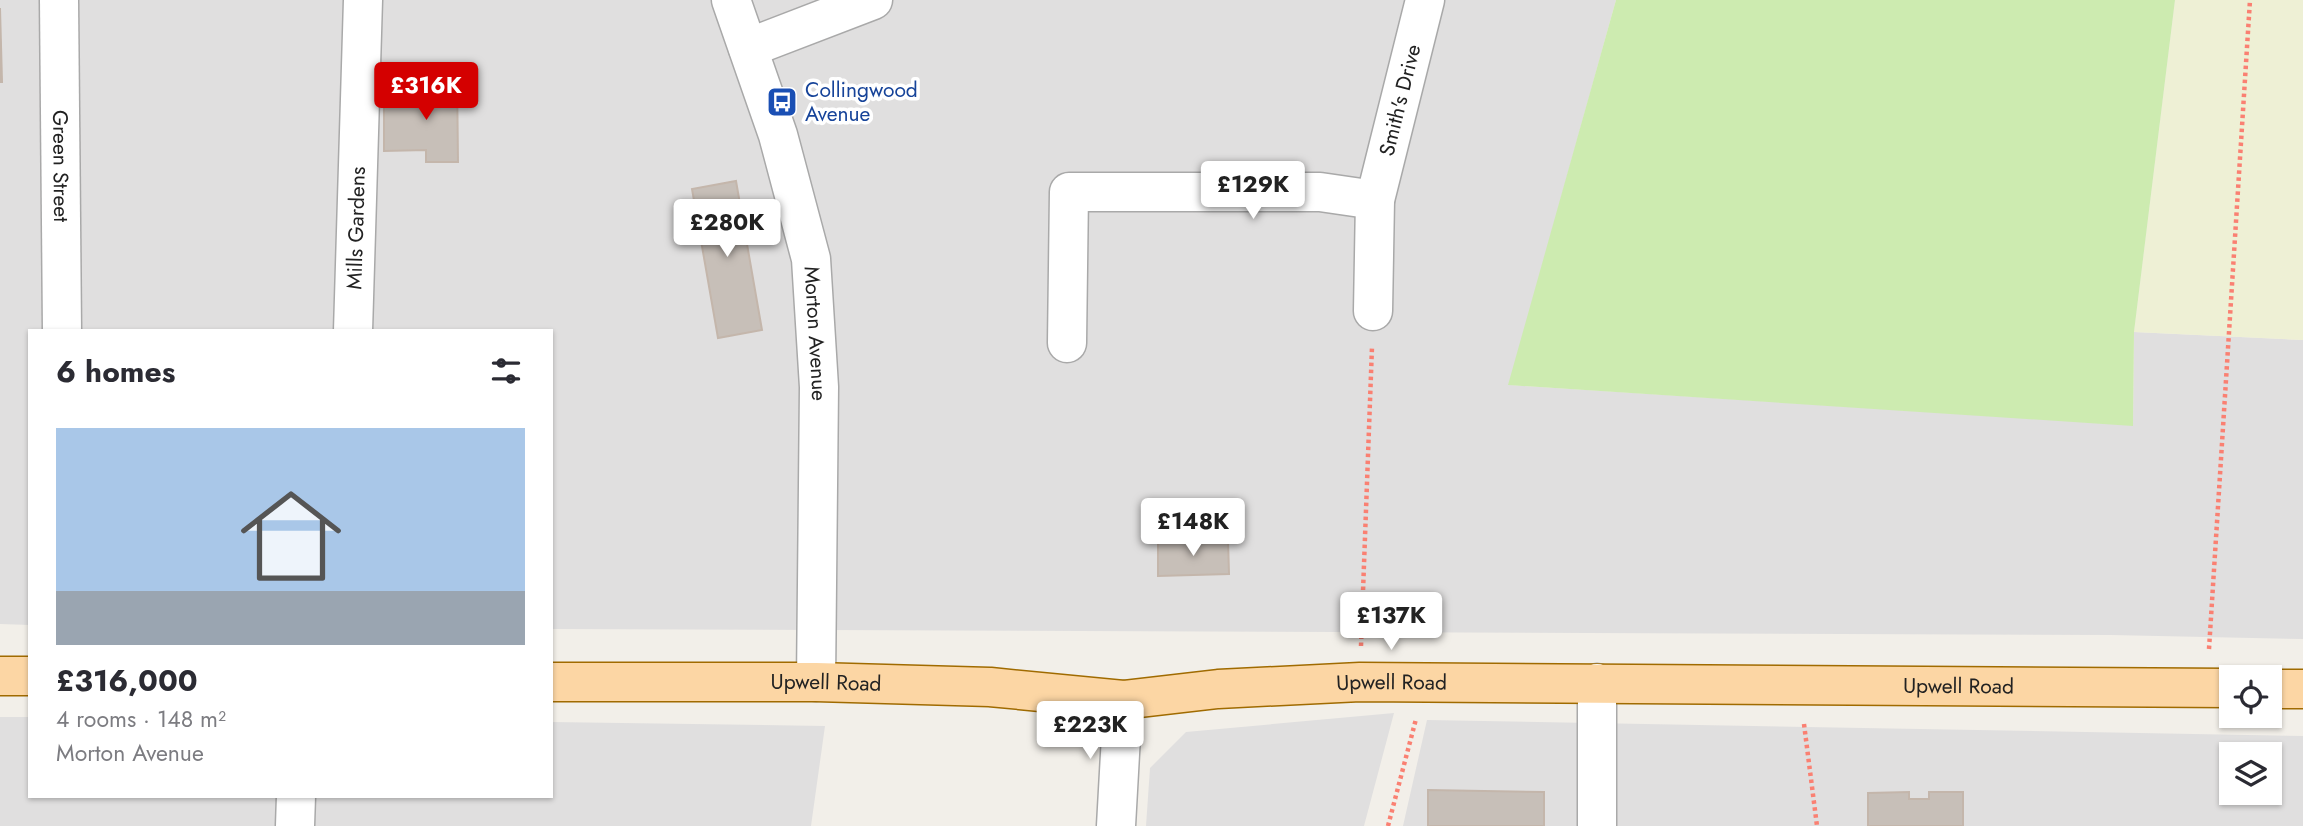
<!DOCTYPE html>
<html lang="en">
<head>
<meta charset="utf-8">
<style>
  :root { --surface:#fff; --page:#f7f7f7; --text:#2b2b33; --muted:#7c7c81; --accent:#d40000 }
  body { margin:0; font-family:Jost,sans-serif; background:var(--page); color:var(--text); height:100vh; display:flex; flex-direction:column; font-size:26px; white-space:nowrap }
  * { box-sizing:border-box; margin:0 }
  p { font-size:23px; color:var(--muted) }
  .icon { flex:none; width:38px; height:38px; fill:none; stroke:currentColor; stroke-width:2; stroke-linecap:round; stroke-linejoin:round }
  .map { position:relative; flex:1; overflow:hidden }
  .drawer { position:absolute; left:28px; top:329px; width:525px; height:469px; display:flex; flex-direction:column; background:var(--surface); border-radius:0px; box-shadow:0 2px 5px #0004 }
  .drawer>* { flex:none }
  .buttons { position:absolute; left:2219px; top:665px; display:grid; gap:14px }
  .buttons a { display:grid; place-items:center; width:63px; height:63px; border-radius:0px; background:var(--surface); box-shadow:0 2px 5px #0004; font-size:35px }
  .price { position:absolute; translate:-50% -60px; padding:0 16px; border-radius:7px; background:#fff; color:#222; font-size:23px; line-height:46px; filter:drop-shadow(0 2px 4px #0008) }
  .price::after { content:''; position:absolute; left:50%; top:42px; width:21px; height:16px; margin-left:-10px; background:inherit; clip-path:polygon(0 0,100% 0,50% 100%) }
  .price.active { background:var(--accent); color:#fff }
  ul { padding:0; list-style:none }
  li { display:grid; align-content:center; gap:14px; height:371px; padding:0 28px }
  li span { display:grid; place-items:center; height:217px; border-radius:0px; color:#555 }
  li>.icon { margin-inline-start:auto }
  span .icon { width:126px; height:126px; fill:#fffc; stroke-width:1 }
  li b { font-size:30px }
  h2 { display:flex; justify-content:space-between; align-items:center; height:84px; padding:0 28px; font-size:30px }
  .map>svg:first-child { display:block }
  .residential { fill:#e0dfdf; fill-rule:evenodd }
  .farmland { fill:#eef0d5 }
  .grass { fill:#cdebb0 }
  .building { fill:#c7bfb8; stroke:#c4b6ab; stroke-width:2 }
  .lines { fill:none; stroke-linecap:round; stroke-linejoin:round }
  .minor-casing { stroke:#a9a9a9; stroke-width:41 }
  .major-casing { stroke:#a06b00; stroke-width:41 }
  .path { stroke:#fa8072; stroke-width:4.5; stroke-dasharray:3.5 3.5; stroke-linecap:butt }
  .minor { stroke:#fff; stroke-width:38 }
  .major { stroke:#fcd6a4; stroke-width:38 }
  .labels { text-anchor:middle; stroke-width:7; stroke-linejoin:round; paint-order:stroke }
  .transit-label { font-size:21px; fill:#164399; stroke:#fff; text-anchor:start }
  .street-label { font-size:21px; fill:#222; stroke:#fff }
</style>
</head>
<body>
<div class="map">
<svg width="2303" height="826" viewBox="0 0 2303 826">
  <rect width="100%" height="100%" fill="#f2efe9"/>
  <path class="residential" d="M0 0H1616L1509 385 2133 425 2134 332 2303 340V639L2111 635 551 629V331H30V625L0 624Z
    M1394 713 1364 826H1146L1150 768 1186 732Z
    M0 717H30V796H551V722L825 726 811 826H0Z
    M1427 720 2303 736V826H1403ZM2231 754H2270V793H2231Z"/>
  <path class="farmland" d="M2175 0H2303V340L2134 332Z"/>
  <path class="grass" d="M1616 0H2175L2134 332 2133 426 1508 385Z"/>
  <path class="building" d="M0 8 2 82H0Z
    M457 74 458 162H426V150L384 151V103H425L424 75Z
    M736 181 762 330 718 338 692 189Z
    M1228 540 1229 574 1158 576V542Z
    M1428 790 1544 792V826H1428Z
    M1909 792V799H1929V792H1963V826H1868V793Z"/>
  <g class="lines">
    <g class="minor-casing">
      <g id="minor">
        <path id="s1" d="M59 0 62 331"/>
        <path id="s2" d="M731 0 778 135 811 259 819 387 816 682"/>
        <path d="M748 48 873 0"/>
        <path id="s3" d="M1373 311 1375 200 1425 0"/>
        <path id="s4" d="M353 331 363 0"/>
        <path d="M1067 343 1069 192H1320L1375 200"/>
        <path d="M1597 683V826"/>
        <path d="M295 826 296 796"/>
        <path d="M1116 826 1123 700"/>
      </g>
    </g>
    <g class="major-casing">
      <g id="major">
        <path d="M0 676H30"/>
        <path id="s5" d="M551 682H816L990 687 1123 700 1218 689 1360 682 2231 688"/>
        <path d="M2270 689H2303"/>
      </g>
    </g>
    <path class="path" d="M1361 646 1372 347
      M2209 649 2250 0
      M1804 724 1817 826
      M1388 826 1416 719"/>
    <use href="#minor" class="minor"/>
    <use href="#major" class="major"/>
  </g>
  <defs>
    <g id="bus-square" transform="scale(1.575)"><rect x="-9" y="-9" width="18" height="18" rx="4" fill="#1a4fb4" stroke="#fff"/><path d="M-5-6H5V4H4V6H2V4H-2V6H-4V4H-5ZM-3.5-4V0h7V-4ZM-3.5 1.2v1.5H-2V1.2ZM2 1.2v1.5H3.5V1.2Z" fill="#fff"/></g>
  </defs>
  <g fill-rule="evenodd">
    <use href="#bus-square" x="782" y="102"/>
  </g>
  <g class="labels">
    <g class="transit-label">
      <text x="805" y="97">Collingwood<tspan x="805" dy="24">Avenue</tspan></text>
    </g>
    <g class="street-label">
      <text dy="7" stroke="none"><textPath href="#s3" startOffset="214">Smith's Drive</textPath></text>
      <text dy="7" stroke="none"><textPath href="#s1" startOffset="166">Green Street</textPath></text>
      <text dy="7" stroke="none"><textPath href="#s4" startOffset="103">Mills Gardens</textPath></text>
      <text dy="7" stroke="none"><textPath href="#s2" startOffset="346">Morton Avenue</textPath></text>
      <text dy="7" stroke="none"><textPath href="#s5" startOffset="275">Upwell Road</textPath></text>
      <text dy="7" stroke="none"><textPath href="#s5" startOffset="842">Upwell Road</textPath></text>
      <text dy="7" stroke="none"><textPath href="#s5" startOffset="1409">Upwell Road</textPath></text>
    </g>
  </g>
</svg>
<div class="buttons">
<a><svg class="icon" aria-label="locate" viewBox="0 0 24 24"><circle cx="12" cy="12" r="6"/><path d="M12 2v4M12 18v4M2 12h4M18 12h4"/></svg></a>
<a><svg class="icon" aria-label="layers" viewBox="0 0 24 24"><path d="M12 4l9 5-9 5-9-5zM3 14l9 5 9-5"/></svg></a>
</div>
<b class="price active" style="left:426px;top:122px">£316K</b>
<b class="price" style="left:1253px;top:221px">£129K</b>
<b class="price" style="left:727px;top:259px">£280K</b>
<b class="price" style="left:1193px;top:558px">£148K</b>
<b class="price" style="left:1391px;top:652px">£137K</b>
<b class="price" style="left:1090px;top:761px">£223K</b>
<section class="drawer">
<h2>6 homes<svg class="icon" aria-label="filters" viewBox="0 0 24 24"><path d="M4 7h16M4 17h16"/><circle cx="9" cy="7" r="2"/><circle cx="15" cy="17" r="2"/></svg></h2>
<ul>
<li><span style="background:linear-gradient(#a9c7e8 75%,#9aa5b1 0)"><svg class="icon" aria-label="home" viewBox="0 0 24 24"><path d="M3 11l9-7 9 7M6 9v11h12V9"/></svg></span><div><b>£316,000</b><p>4 rooms · 148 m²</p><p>Morton Avenue</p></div></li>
</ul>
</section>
</div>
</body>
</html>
